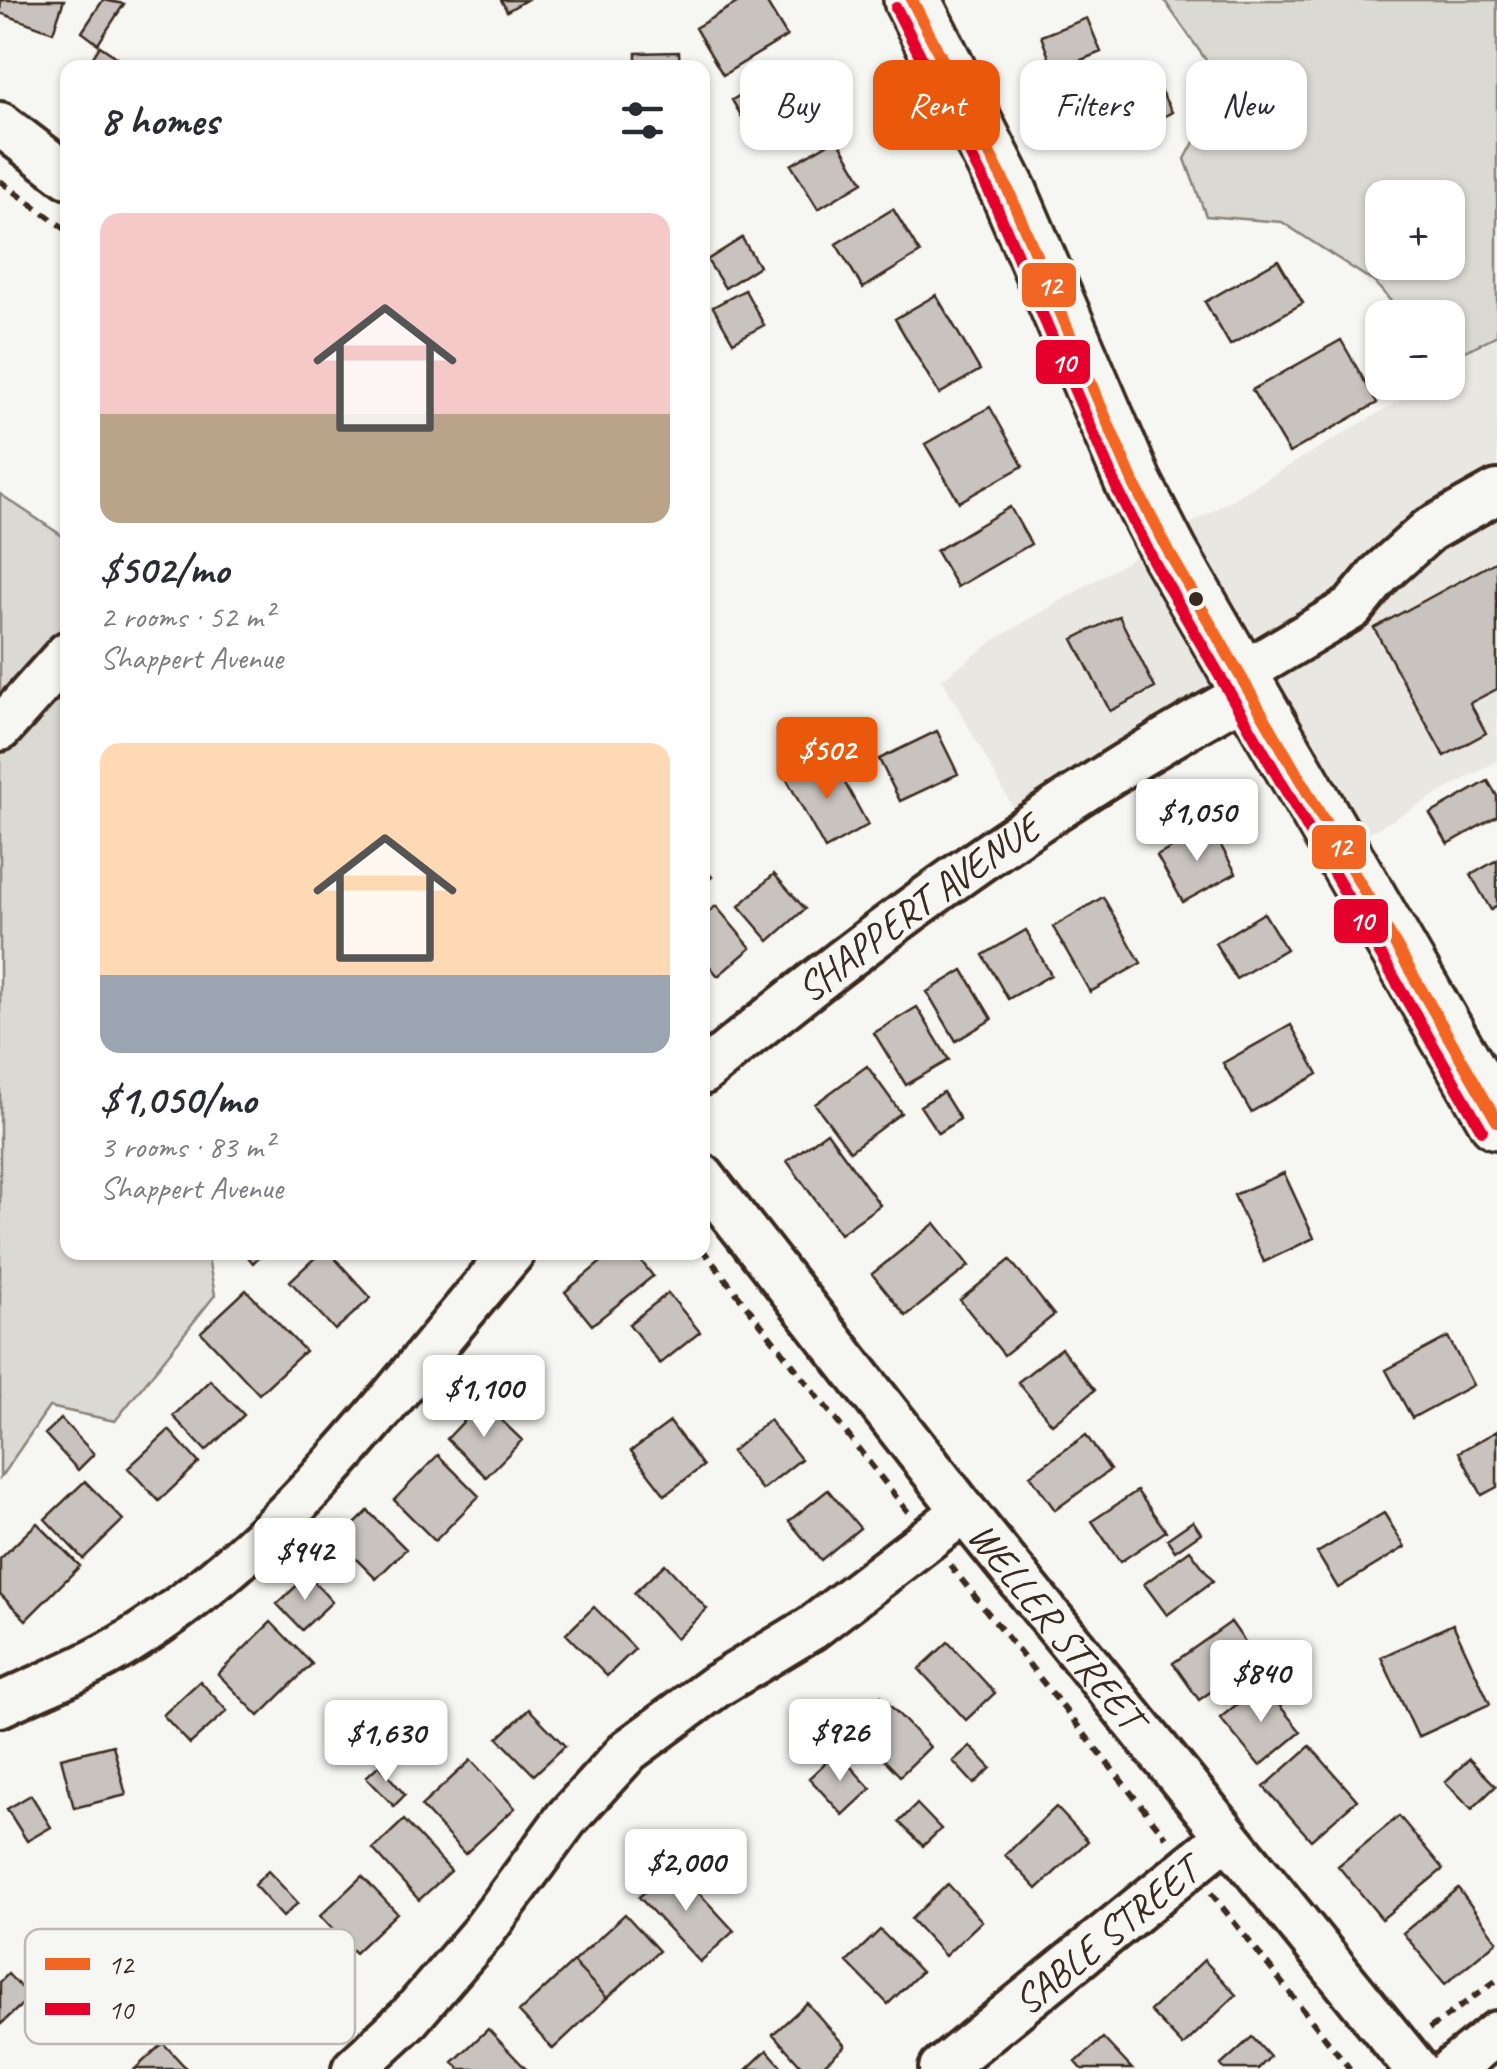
<!DOCTYPE html>
<html lang="en">
<head>
<meta charset="utf-8">
<style>
  :root { --surface:#fff; --page:#f7f7f7; --text:#2b2b33; --muted:#7c7c81; --accent:#ea580c }
  body { margin:0; font-family:Caveat,sans-serif; background:var(--page); color:var(--text); height:100vh; display:flex; flex-direction:column; font-size:38px; white-space:nowrap }
  * { box-sizing:border-box; margin:0 }
  p { font-size:32px; color:var(--muted) }
  .icon { flex:none; width:55px; height:55px; fill:none; stroke:currentColor; stroke-width:2; stroke-linecap:round; stroke-linejoin:round }
  .map { position:relative; flex:1; overflow:hidden }
  .panel { position:absolute; left:60px; top:60px; width:650px; height:1200px; display:flex; flex-direction:column; background:var(--surface); border-radius:20px; box-shadow:0 2px 8px #0004 }
  .panel>* { flex:none }
  .top-card { position:absolute; left:740px; top:60px; width:605px; height:90px; display:flex; gap:20px }
  .tools { position:absolute; left:1365px; top:180px; display:grid; gap:20px }
  .tools a { display:grid; place-items:center; width:100px; height:100px; border-radius:20px; background:var(--surface); box-shadow:0 2px 8px #0004; font-size:50px }
  .price { position:absolute; translate:-50% -85px; padding:0 22px; border-radius:10px; background:#fff; color:#222; font-size:32px; line-height:65px; filter:drop-shadow(0 2px 5px #0008) }
  .price::after { content:''; position:absolute; left:50%; top:60px; width:30px; height:22px; margin-left:-15px; background:inherit; clip-path:polygon(0 0,100% 0,50% 100%) }
  .price.on { background:var(--accent); color:#fff }
  ul { padding:0; list-style:none }
  li { display:grid; align-content:center; gap:20px; height:530px; padding:0 40px }
  li span { display:grid; place-items:center; height:310px; border-radius:20px; color:#555 }
  li>.icon { margin-inline-start:auto }
  span .icon { width:180px; height:180px; fill:#fffc; stroke-width:1 }
  li b { font-size:42px }
  h2 { display:flex; justify-content:space-between; align-items:center; height:120px; padding:0 40px; font-size:42px }
  .pill { padding:0 35px; border-radius:20px; background:var(--surface); box-shadow:0 2px 8px #0004; font-size:35px; line-height:90px }
  .pill.on { background:var(--accent); color:#fff }
  .map>svg:first-child { display:block }
  .built { fill:#e8e7e2 }
  .green { fill:#dad9d3; stroke:#8a8278; stroke-width:2.5; fill-rule:evenodd }
  .building { fill:#c8c3be; stroke:#3b2a1e; stroke-width:2.5 }
  .lines { fill:none; stroke-linecap:round; stroke-linejoin:round }
  .minor-casing { stroke:#3b2a1e; stroke-width:50 }
  .major-casing { stroke:#3b2a1e; stroke-width:62 }
  .path { stroke:#3b2a1e; stroke-width:6; stroke-dasharray:10 8; stroke-linecap:butt }
  .minor { stroke:#f6f6f2; stroke-width:42 }
  .major { stroke:#f6f6f2; stroke-width:55 }
  .bus-1-casing { stroke:#f6f6f2; stroke-width:20 }
  .bus-2-casing { stroke:#f6f6f2; stroke-width:20 }
  .bus-1 { stroke:#f26522; stroke-width:12 }
  .bus-2 { stroke:#e4002b; stroke-width:12 }
  .bus-dot { fill:#3b2a1e; stroke:#f6f6f2; stroke-width:4 }
  .labels { text-anchor:middle; stroke-width:8; stroke-linejoin:round; paint-order:stroke }
  .street-label { font-size:40px; fill:#3b2a1e; stroke:#f6f6f2 }
  .key { fill:#f6f6f2; stroke:#beb9b2; stroke-width:2.5 }
  .key-label { font-size:28px; fill:#3b2a1e }
  .line-badge { stroke:#f6f6f2; stroke-width:4 }
  .badge-label { font-size:28px; text-anchor:middle; font-weight:bold; fill:#fff }
</style>
</head>
<body>
<div class="map">
<svg width="1497" height="2069" viewBox="0 0 1497 2069">
  <rect width="100%" height="100%" fill="#f6f6f2"/>
  <filter id="ink" filterUnits="userSpaceOnUse"><feTurbulence type="fractalNoise" baseFrequency=".01" numOctaves="2"/><feDisplacementMap in="SourceGraphic" scale="20" xChannelSelector="R" yChannelSelector="G"/><feConvolveMatrix kernelMatrix="1 2 1 2 8 2 1 2 1" color-interpolation-filters="sRGB"/></filter>
  <g filter="url(#ink)">
    <path class="built" d="M1497 335V761L1342 848 1248 690 1024 827 942 679 998 638 1429 383 1448 382V360Z"/>
    <path class="green" d="M1164 0H1497V335L1448 360V318L1405 317 1374 282 1282 222 1206 216 1185 159 1224 86ZM1382 198H1448V262H1382Z
      M0 494 67 539 68 1252 207 1253 215 1295 115 1421 49 1407 0 1478Z"/>
    <path class="building" d="M1 0H64L53 32 0 13Z
      M103 0 124 4 98 44 82 32Z
      M501 0H526L507 11Z
      M742 0H765L787 36 723 75 695 28Z
      M1087 18 1101 52 1054 71 1041 36Z
      M100 46 133 68H86Z
      M679 52 680 68H636V53Z
      M784 70 807 109 755 139 732 100Z
      M1151 73 1172 112 1115 144 1093 105Z
      M837 138 863 182 818 209 791 165Z
      M893 209 920 253 863 288 836 244Z
      M742 238 759 266 725 288 707 260Z
      M1278 260 1303 303 1230 345 1205 302Z
      M745 290 764 325 733 342 713 307Z
      M936 295 980 370 939 394 895 319Z
      M1341 340 1377 403 1289 453 1252 390Z
      M990 407 1023 466 959 502 925 444Z
      M1010 507 1031 544 957 587 936 551Z
      M1497 561V689L1470 703 1486 733 1444 756 1374 628Z
      M1119 616 1155 688 1110 711 1073 639Z
      M937 731 958 774 900 801 879 759Z
      M829 754 868 825 825 849 786 778Z
      M1488 781 1497 796V816L1448 844 1430 814Z
      M1210 826 1236 873 1183 902 1157 856Z
      M1497 860V906L1491 910 1471 875Z
      M702 865 712 877 702 886Z
      M774 874 805 909 769 941 739 906Z
      M1103 897 1141 963 1090 992 1053 927Z
      M716 906 751 948 718 976 702 957V917Z
      M1264 913 1286 949 1236 979 1215 943Z
      M1026 930 1051 975 1008 999 983 955Z
      M963 970 992 1019 956 1041 927 992Z
      M917 1007 949 1060 906 1085 874 1033Z
      M1291 1025 1318 1074 1251 1112 1223 1063Z
      M867 1066 901 1113 850 1151 815 1104Z
      M943 1092 960 1119 938 1133 920 1106Z
      M827 1132 880 1205 840 1234 787 1161Z
      M1284 1173 1314 1238 1264 1262 1234 1195Z
      M935 1223 969 1266 906 1316 872 1274Z
      M244 1252H264L253 1263Z
      M321 1252H329L371 1298 335 1330 290 1281Z
      M613 1252H634L653 1276 592 1325 565 1292Z
      M1010 1260 1054 1315 1004 1355 960 1300Z
      M246 1290 305 1351 259 1394 201 1332Z
      M668 1293 700 1332 660 1364 629 1324Z
      M1448 1337 1473 1385 1412 1418 1386 1370Z
      M1061 1348 1095 1390 1052 1424 1018 1382Z
      M210 1380 244 1415 206 1451 173 1416Z
      M482 1402 522 1440 486 1477 447 1439Z
      M61 1419 94 1454 78 1470 45 1434Z
      M769 1420 801 1459 762 1490 731 1452Z
      M670 1422 703 1466 665 1495 631 1451Z
      M169 1430 199 1463 159 1501 128 1468Z
      M1497 1431V1487L1482 1495 1459 1452Z
      M1086 1435 1110 1470 1055 1510 1030 1475Z
      M438 1455 479 1496 435 1541 394 1500Z
      M85 1481 123 1520 83 1559 45 1519Z
      M828 1490 860 1528 821 1560 789 1521Z
      M1137 1491 1166 1531 1120 1562 1092 1521Z
      M368 1511 406 1549 376 1579 338 1541Z
      M1384 1513 1405 1547 1338 1588 1317 1553Z
      M1193 1521 1201 1533 1175 1551 1167 1539Z
      M37 1523 80 1566 26 1620 0 1594V1559Z
      M1190 1550 1213 1581 1167 1615 1144 1584Z
      M665 1564 707 1609 676 1639 634 1593Z
      M308 1575 332 1602 302 1630 277 1604Z
      M594 1607 635 1649 607 1676 566 1634Z
      M271 1622 312 1664 259 1716 218 1674Z
      M1231 1622 1257 1659 1199 1700 1173 1663Z
      M1453 1624 1490 1704 1418 1737 1381 1657Z
      M948 1642 995 1693 966 1720 919 1669Z
      M200 1681 227 1711 190 1744 163 1715Z
      M1262 1684 1301 1732 1260 1766 1220 1718Z
      M881 1696 930 1747 900 1776 851 1725Z
      M529 1709 565 1746 534 1775 498 1738Z
      M113 1745 126 1795 74 1808 61 1758Z
      M970 1746 991 1768 974 1784 953 1761Z
      M1310 1746 1357 1800 1311 1840 1264 1787Z
      M837 1752 871 1789 843 1815 809 1778Z
      M1469 1759 1496 1786 1472 1809 1445 1782Z
      M471 1760 515 1808 465 1854 421 1806Z
      M379 1765 405 1795 394 1806 366 1777Z
      M31 1795 51 1827 27 1841 7 1809Z
      M917 1804 941 1829 923 1846 899 1822Z
      M1056 1807 1088 1841 1037 1889 1005 1855Z
      M1399 1816 1443 1869 1382 1919 1338 1866Z
      M404 1820 451 1871 419 1900 373 1849Z
      M673 1865 734 1931 700 1962 639 1897Z
      M268 1871 298 1903 283 1917 254 1885Z
      M362 1876 397 1913 355 1953 320 1916Z
      M948 1884 982 1921 945 1956 911 1919Z
      M1458 1888 1497 1941 1445 1984 1403 1933Z
      M625 1914 659 1951 607 1998 573 1962Z
      M880 1930 921 1972 888 2004 847 1962Z
      M1204 1960 1236 1995 1183 2046 1150 2011Z
      M573 1962 607 1998 553 2049 519 2012Z
      M8 1974 30 1997 0 2025V1982Z
      M807 2003 845 2046 819 2069H804L773 2034Z
      M488 2029 526 2069H460L453 2062Z
      M1252 2037 1270 2057 1258 2069H1224L1221 2065Z
      M1103 2038 1132 2069H1082L1076 2062Z
      M163 2043 187 2069H135Z
      M767 2050 784 2069H747Z"/>
    <g class="lines">
      <g class="minor-casing">
        <g id="minor">
          <path d="M0 124 68 176"/>
          <path d="M1238 676 1352 608 1380 574 1429 530 1497 492"/>
          <path d="M0 729 68 653"/>
          <path id="s1" d="M702 1073C873 932 1053 800 1247 693"/>
          <path id="s2" d="M702 1176 964 1511 1416 2069"/>
          <path d="M0 1705C41 1685 85 1669 124 1645 288 1544 390 1395 513 1252"/>
          <path d="M354 2069 409 2018 483 1932 566 1819 629 1750 716 1686 812 1628 964 1511"/>
          <path id="s3" d="M941 2069 1226 1837"/>
          <path d="M1452 2069 1497 2033"/>
        </g>
      </g>
      <g class="major-casing">
        <path id="major" d="M912 0 1009 192 1134 484 1170 554 1497 1121"/>
      </g>
      <path class="path" d="M0 181 68 231
        M702 1249 908 1512
        M950 1565 1166 1837
        M1211 1893 1350 2069
        M1429 2029 1497 1980"/>
      <use href="#minor" class="minor"/>
      <use href="#major" class="major"/>
      <g class="bus-1-casing">
        <path id="bus-1" d="M912 0 1009 192 1134 484 1170 554 1497 1121"/>
      </g>
      <g class="bus-2-casing">
        <path id="bus-2" d="M896 8 993 199 1118 491 1154 562 1482 1130"/>
      </g>
      <use href="#bus-1" class="bus-1"/>
      <use href="#bus-2" class="bus-2"/>
    </g>
  </g>
  <circle class="bus-dot" cx="1196" cy="599" r="9"/>
  <g class="labels">
    <g class="street-label">
      <text dy="14" stroke="none"><textPath href="#s1" startOffset="272">SHAPPERT AVENUE</textPath></text>
      <text dy="14" stroke="none"><textPath href="#s2" startOffset="572">WELLER STREET</textPath></text>
      <text dy="14" stroke="none"><textPath href="#s3" startOffset="212">SABLE STREET</textPath></text>
    </g>
  </g>
  <rect x="25" y="1929" width="330" height="115" rx="15" class="key"/>
  <rect x="45" y="1958" width="45" height="12" fill="#f26522"/>
  <rect x="45" y="2003" width="45" height="12" fill="#e4002b"/>
  <g class="key-label">
    <text x="108" y="1974">12</text>
    <text x="108" y="2019">10</text>
  </g>
  <g class="line-badge">
    <rect x="1020" y="261" width="58" height="48" rx="10" fill="#f26522"/>
    <rect x="1034" y="338" width="58" height="48" rx="10" fill="#e4002b"/>
    <rect x="1310" y="823" width="58" height="48" rx="10" fill="#f26522"/>
    <rect x="1332" y="897" width="58" height="48" rx="10" fill="#e4002b"/>
  </g>
  <g class="badge-label">
    <text x="1049" y="295">12</text>
    <text x="1063" y="372">10</text>
    <text x="1339" y="856">12</text>
    <text x="1361" y="930">10</text>
  </g>
</svg>
<div class="tools">
<a>+</a>
<a>−</a>
</div>
<b class="price on" style="left:827px;top:802px">$502</b>
<b class="price" style="left:1197px;top:864px">$1,050</b>
<b class="price" style="left:484px;top:1440px">$1,100</b>
<b class="price" style="left:305px;top:1603px">$942</b>
<b class="price" style="left:1261px;top:1725px">$840</b>
<b class="price" style="left:840px;top:1784px">$926</b>
<b class="price" style="left:386px;top:1785px">$1,630</b>
<b class="price" style="left:686px;top:1914px">$2,000</b>
<div class="top-card">
<a class="pill">Buy</a>
<a class="pill on">Rent</a>
<a class="pill">Filters</a>
<a class="pill">New</a>
</div>
<section class="panel">
<h2>8 homes<svg class="icon" aria-label="filters" viewBox="0 0 24 24"><path d="M4 7h16M4 17h16"/><circle cx="9" cy="7" r="2"/><circle cx="15" cy="17" r="2"/></svg></h2>
<ul>
<li><span style="background:linear-gradient(#f6c9c9 65%,#b9a48a 0)"><svg class="icon" aria-label="home" viewBox="0 0 24 24"><path d="M3 11l9-7 9 7M6 9v11h12V9"/></svg></span><div><b>$502/mo</b><p>2 rooms · 52 m²</p><p>Shappert Avenue</p></div></li>
<li><span style="background:linear-gradient(#ffd9b3 75%,#9aa5b1 0)"><svg class="icon" aria-label="home" viewBox="0 0 24 24"><path d="M3 11l9-7 9 7M6 9v11h12V9"/></svg></span><div><b>$1,050/mo</b><p>3 rooms · 83 m²</p><p>Shappert Avenue</p></div></li>
</ul>
</section>
</div>
</body>
</html>
